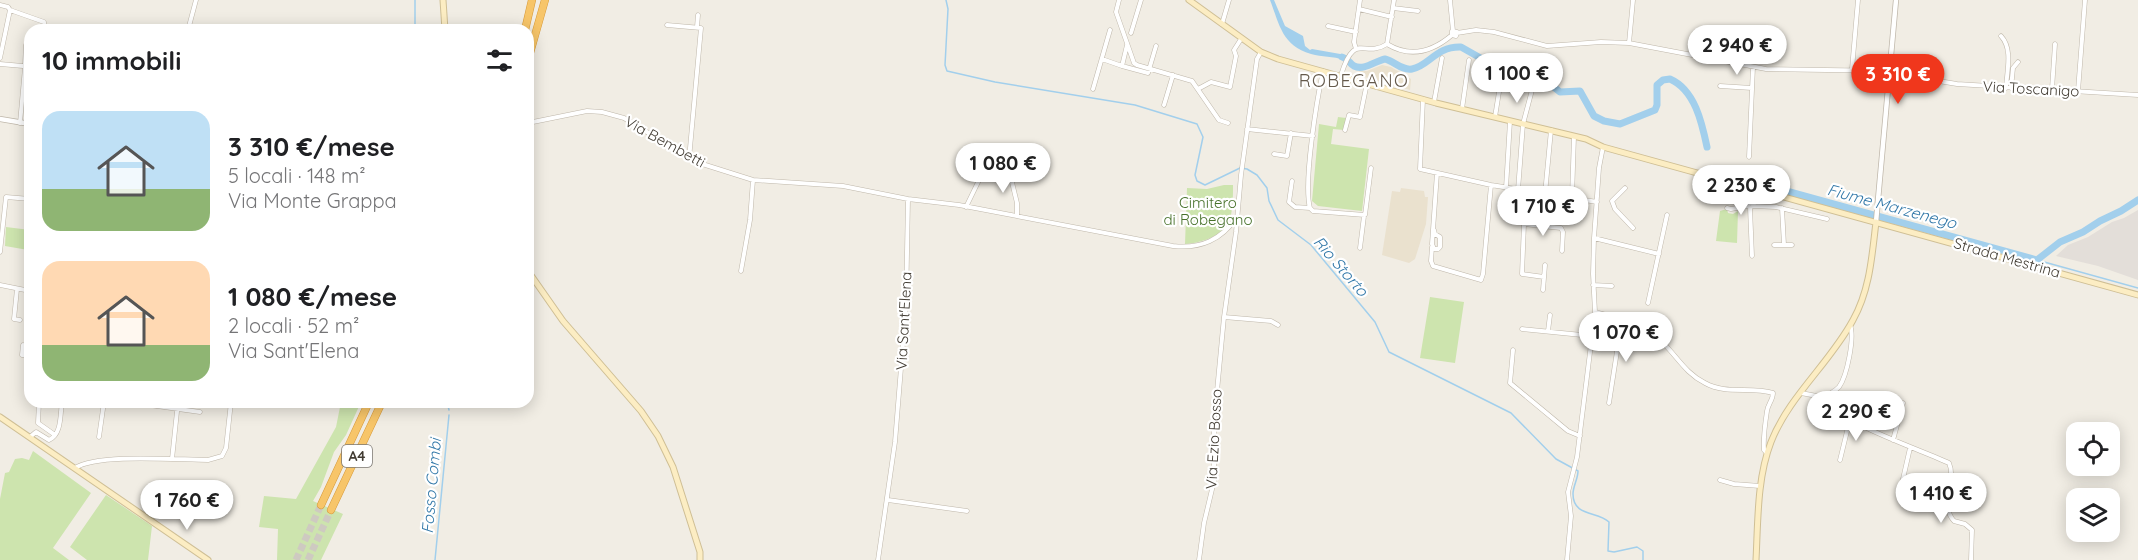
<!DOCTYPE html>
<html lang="it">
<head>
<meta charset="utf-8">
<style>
  :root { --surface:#fff; --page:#f2f2f2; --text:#202124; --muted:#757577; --accent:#f0371c }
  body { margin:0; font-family:Quicksand,sans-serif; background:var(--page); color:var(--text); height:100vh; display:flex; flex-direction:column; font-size:22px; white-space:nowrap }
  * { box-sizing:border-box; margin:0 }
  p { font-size:20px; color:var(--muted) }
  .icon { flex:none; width:33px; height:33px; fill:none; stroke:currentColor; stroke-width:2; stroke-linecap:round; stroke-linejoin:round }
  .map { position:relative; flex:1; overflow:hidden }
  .panel { position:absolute; left:24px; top:24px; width:510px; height:384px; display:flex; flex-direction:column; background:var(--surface); border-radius:18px; box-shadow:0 3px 15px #0003 }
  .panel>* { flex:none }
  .fabs { position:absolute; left:2066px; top:422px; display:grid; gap:12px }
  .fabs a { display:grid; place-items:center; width:54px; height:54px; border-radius:12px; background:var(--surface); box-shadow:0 3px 15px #0003; font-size:30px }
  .price { position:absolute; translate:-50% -51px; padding:0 14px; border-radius:21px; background:#fff; color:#222; font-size:20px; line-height:39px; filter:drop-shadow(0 2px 3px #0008) }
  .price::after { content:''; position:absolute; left:50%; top:36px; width:18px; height:14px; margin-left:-9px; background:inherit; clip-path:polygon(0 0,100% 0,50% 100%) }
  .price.active { background:var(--accent); color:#fff }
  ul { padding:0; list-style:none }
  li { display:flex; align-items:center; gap:18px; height:150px; padding:0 18px }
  li span { display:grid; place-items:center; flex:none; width:168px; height:120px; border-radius:18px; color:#555 }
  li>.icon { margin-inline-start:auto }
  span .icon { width:72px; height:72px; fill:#fffc; stroke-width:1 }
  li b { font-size:26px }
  h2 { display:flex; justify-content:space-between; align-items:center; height:72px; padding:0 18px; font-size:26px }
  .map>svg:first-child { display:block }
  .industrial { fill:#e3ded9 }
  .education { fill:#eae1ce }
  .green { fill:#cde4ae }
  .water { fill:#a2cfec }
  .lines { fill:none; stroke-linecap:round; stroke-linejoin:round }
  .stream { stroke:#a2cfec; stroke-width:1.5 }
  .river { stroke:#a2cfec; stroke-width:7 }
  .motorway-tunnel { stroke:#cecac1; stroke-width:7; stroke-dasharray:7 3.5; stroke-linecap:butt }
  .minor-casing { stroke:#bfb7aa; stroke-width:5 }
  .tertiary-casing { stroke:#bfb7aa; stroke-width:6 }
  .secondary-casing { stroke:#cfbf95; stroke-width:7 }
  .motorway-casing { stroke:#d69939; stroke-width:8 }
  .minor { stroke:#fff; stroke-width:4 }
  .tertiary { stroke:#fff; stroke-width:4.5 }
  .secondary { stroke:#fcedc3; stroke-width:5 }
  .motorway { stroke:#f7c569; stroke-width:7 }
  .labels { text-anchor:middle; stroke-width:4.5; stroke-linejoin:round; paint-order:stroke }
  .shield { fill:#fff; stroke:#7b7771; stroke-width:1.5 }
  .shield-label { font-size:14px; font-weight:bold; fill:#433d34 }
  .street-label { font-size:15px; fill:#433d34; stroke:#fff }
  .park-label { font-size:15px; fill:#47712b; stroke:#fff }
  .water-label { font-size:16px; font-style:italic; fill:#3379a9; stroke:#fff }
  .quarter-label { font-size:18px; letter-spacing:1.5px; fill:#655a4c; stroke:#fff }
</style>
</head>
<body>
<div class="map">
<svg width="2138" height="560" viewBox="0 0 2138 560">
  <rect width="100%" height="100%" fill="#f1ede4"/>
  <path class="industrial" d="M2138 210V280L2098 266 2056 256 2068 245 2088 237 2112 222 2124 218Z"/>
  <path class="education" d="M1382 65 1391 67 1411 79 1410 90 1358 75 1359 71H1367Z
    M1401 188 1424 191 1425 197H1428L1426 224 1415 259 1409 263 1382 255 1392 191 1400 192Z"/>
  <path class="green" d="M1338 117 1346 118 1344 130 1333 129 1331 144 1369 149 1362 211 1318 206 1312 201 1319 124 1336 127Z
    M1224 185H1233C1233 195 1233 206 1231 215 1228 235 1202 243 1185 244L1187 188 1207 189Z
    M1727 209 1728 213 1733 214 1738 211 1737 243 1716 241 1720 211Z
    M6 227 30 230V255H28V250L5 246Z
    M1430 297 1464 302 1455 363 1420 358Z
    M341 402H361L346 435 334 452 321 487 313 501 343 514 321 560H277L278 529 259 527 264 496 296 499 336 427Z
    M33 451 91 493 53 548 69 560H0V499L5 473 9 472 15 459 22 458 29 460Z
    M106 495 152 526 148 560H87L70 547Z"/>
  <path class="water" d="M1270 0H1274L1285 26 1303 36 1305 46 1310 50 1312 49 1346 55 1344 60C1333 56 1322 57 1311 54 1282 45 1280 26 1270 0Z"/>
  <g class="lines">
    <path class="stream" d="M946 0 948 9 945 65 947 71 995 82 1135 105 1197 124 1203 137 1195 175 1197 181 1205 185 1240 168 1247 169 1257 175 1267 188 1269 201 1278 220 1311 245 1375 322 1389 352 1511 413 1556 459 1578 471C1578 479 1573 486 1573 494 1573 517 1598 511 1609 522L1608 551 1614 552 1637 547 1643 551V560
      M415 30V0
      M2037 260 2138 288
      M447 402 449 410
      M435 560 449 415"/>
    <path class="river" d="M1342 57C1349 59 1349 63 1354 66 1364 71 1375 61 1385 59 1394 61 1402 71 1412 69 1429 66 1436 46 1461 47L1484 60 1535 72 1560 92 1580 91 1594 116 1604 121 1620 124 1655 110 1657 105V85L1663 80 1670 79C1695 90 1702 123 1707 147
      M1728 175 2037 260 2060 242 2083 232 2100 221 2121 211 2138 200"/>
    <path class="motorway-tunnel" d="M296 560 321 505
      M308 560 331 510"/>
    <g class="minor-casing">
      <path id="minor" d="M1119 0 1116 12 1134 63 1137 65 1192 81 1219 120 1228 123
        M1450 0 1453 31
        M0 5 8 7 10 10
        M1393 8 1418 11
        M1359 9 1392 17
        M1222 24 1229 0
        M667 25 701 28 689 159
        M1328 26 1356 32
        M697 27 698 15
        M188 30 196 0
        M1452 31 1457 32 1456 36 1452 35Z
        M1131 33 1141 0
        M1457 33 1476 30 1494 32 1547 46 1601 42 1629 43 1766 69 1890 71
        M2001 36C2013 49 2007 70 2006 88
        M1629 43 1633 0
        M1387 44 1394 0
        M1127 45 1122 66 1148 73 1156 46
        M1356 49 1354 42 1360 0
        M0 58 10 10 44 22V30
        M1102 59 1122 66
        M0 64 23 66 25 64 26 45 30 44
        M1852 69 1858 0
        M1323 71C1317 99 1303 183 1310 208L1313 211 1365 215 1371 168
        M1890 73 1957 84 2138 95
        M1341 75C1355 30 1364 59 1387 44 1410 58 1432 52 1452 35
        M1720 86 1752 88
        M2011 88 2013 68 2018 62
        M1093 89 1110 30
        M1198 89 1211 82 1230 87 1236 56 1234 50 1241 39
        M2052 89 2055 44
        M2078 91 2085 0
        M1423 99 1420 169 1491 185 1597 202
        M1434 102 1442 58
        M1164 105 1173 75
        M1462 109 1469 60
        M1495 117 1502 73
        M20 123 25 68 30 67
        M528 123 587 111 602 112 624 118 696 162 753 180 843 186 908 199 959 205 1173 246C1201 249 1221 240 1237 217
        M1247 129 1313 136
        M1345 130 1349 115 1360 117 1367 83
        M1274 154 1287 156 1291 133
        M1749 157 1753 67
        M1009 170 1017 203V216
        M1292 181 1289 202 1295 207 1310 208
        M1506 188 1510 121
        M1625 188 1612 201 1615 209 1633 228
        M1518 190 1523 124 1532 90
        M1572 197 1574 136
        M1750 202 1754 205 1750 208 1748 205Z
        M1750 202 1753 188
        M1753 206 1776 207 1827 219
        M966 207 983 172
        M1727 208 1731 209 1748 206
        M1750 208 1752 256
        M1782 208 1784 245H1792
        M1542 226 1561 228 1563 232 1562 251
        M1434 230 1435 234 1440 237V247L1438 249H1434L1432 244 1437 173
        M1594 238 1659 254
        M1774 245H1784
        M1432 247 1431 261 1433 266 1481 280 1483 274 1491 185
        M1360 248 1364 216
        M0 252 6 197 30 199
        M741 271 750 220 753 180
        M1544 277 1522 274 1524 224 1542 226 1551 130
        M0 285 30 291
        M1593 285 1612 286
        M17 289 14 319 20 320
        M1543 290 1545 265
        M1648 303 1667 215
        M1595 312C1618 318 1643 325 1662 342 1677 356 1685 373 1705 383 1726 395 1751 386 1773 393 1773 400 1768 404 1767 411 1765 424 1763 438 1764 450L1767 453
        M1224 317 1271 321 1278 325
        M1522 329 1592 336
        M1548 331 1550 315
        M23 345 22 355 30 356
        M1513 350 1510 383 1568 431 1580 436
        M1801 393 1822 397C1834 421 1922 450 1949 463 1957 481 1939 505 1954 521L1965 524 1972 530 1971 560
        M1822 397C1828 395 1834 392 1839 387 1847 376 1855 337 1850 325
        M39 402 38 423 55 435
        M128 402 200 412
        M1609 403 1622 319
        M30 437 36 432 49 440C62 434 60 415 62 402
        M99 437 104 402
        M1893 440 1903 403
        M172 459 178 402
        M1840 460 1850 419
        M75 468C98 453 179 460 208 460L222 456 226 448 231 402
        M1720 480 1734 484 1760 486
        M1904 499 1900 492 1910 448
        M888 500 967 511
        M878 560 895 442 906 306 908 199
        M1199 560 1204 523 1214 481V423L1224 317 1236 232 1241 175 1257 59 1261 52
        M1567 560 1571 516 1568 492 1577 457 1595 312 1593 274 1594 238 1599 168 1603 147"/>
    </g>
    <g class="tertiary-casing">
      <path id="tertiary" d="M0 119 30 124
        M1876 222 1896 0"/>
    </g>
    <g class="secondary-casing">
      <path id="secondary" d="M443 0 445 30
        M1189 0 1261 52 1278 59 1436 103 1586 139 1603 147 2138 295
        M528 271 563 321 641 411 658 436 673 467 700 552V560
        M0 417 208 560
        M1756 560C1758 521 1757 478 1771 442 1789 396 1830 363 1853 320 1870 290 1872 255 1876 222"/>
    </g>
    <g class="motorway-casing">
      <path id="motorway" d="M525 30 532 0
        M528 60 545 0
        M321 505 369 402
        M331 510 382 402"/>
    </g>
    <use href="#minor" class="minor"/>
    <use href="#tertiary" class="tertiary"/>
    <use href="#secondary" class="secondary"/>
    <use href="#motorway" class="motorway"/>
  </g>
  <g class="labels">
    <rect class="shield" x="342" y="445" width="30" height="22" rx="4.5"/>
    <g class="shield-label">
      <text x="357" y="461">A4</text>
    </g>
    <g class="street-label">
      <text transform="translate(2031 89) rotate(3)" y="5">Via Toscanigo</text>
      <text transform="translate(665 142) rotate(29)" y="5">Via Bembetti</text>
      <text transform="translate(2007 258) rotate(16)" y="5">Strada Mestrina</text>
      <text transform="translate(904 321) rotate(-87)" y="5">Via Sant'Elena</text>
      <text transform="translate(1214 439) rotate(-87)" y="5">Via Ezio Bosso</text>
    </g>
    <g class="park-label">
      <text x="1208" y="208">Cimitero<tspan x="1208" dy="17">di Robegano</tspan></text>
    </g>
    <g class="water-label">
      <text transform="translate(1892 206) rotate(15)" y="6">Fiume Marzenego</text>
      <text transform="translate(1341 266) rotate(49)" y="6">Rio Storto</text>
      <text transform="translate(431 486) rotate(-85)" y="6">Fosso Combi</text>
    </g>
    <g class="quarter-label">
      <text x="1354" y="87">ROBEGANO</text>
    </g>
  </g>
</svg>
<div class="fabs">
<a><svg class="icon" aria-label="locate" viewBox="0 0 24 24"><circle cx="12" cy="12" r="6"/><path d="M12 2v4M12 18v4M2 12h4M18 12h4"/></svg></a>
<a><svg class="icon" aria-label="layers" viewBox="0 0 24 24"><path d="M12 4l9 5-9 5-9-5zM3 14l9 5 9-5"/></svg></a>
</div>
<b class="price" style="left:1737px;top:76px">2 940 €</b>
<b class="price" style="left:1517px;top:104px">1 100 €</b>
<b class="price active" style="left:1898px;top:105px">3 310 €</b>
<b class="price" style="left:1003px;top:194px">1 080 €</b>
<b class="price" style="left:1741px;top:216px">2 230 €</b>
<b class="price" style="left:1543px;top:237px">1 710 €</b>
<b class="price" style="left:1626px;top:363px">1 070 €</b>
<b class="price" style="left:1856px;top:442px">2 290 €</b>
<b class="price" style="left:1941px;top:524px">1 410 €</b>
<b class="price" style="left:187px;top:531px">1 760 €</b>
<section class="panel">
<h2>10 immobili<svg class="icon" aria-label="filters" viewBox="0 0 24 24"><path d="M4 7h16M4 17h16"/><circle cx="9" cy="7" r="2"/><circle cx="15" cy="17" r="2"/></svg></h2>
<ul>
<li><span style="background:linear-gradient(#bfe0f5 65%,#8fb573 0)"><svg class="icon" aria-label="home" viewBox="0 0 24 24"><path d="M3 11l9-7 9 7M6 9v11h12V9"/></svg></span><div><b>3 310 €/mese</b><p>5 locali · 148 m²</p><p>Via Monte Grappa</p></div></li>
<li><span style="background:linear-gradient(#ffd9b3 70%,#8fb573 0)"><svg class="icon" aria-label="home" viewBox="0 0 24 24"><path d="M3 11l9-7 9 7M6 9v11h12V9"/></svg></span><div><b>1 080 €/mese</b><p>2 locali · 52 m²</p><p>Via Sant'Elena</p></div></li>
</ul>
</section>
</div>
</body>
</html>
